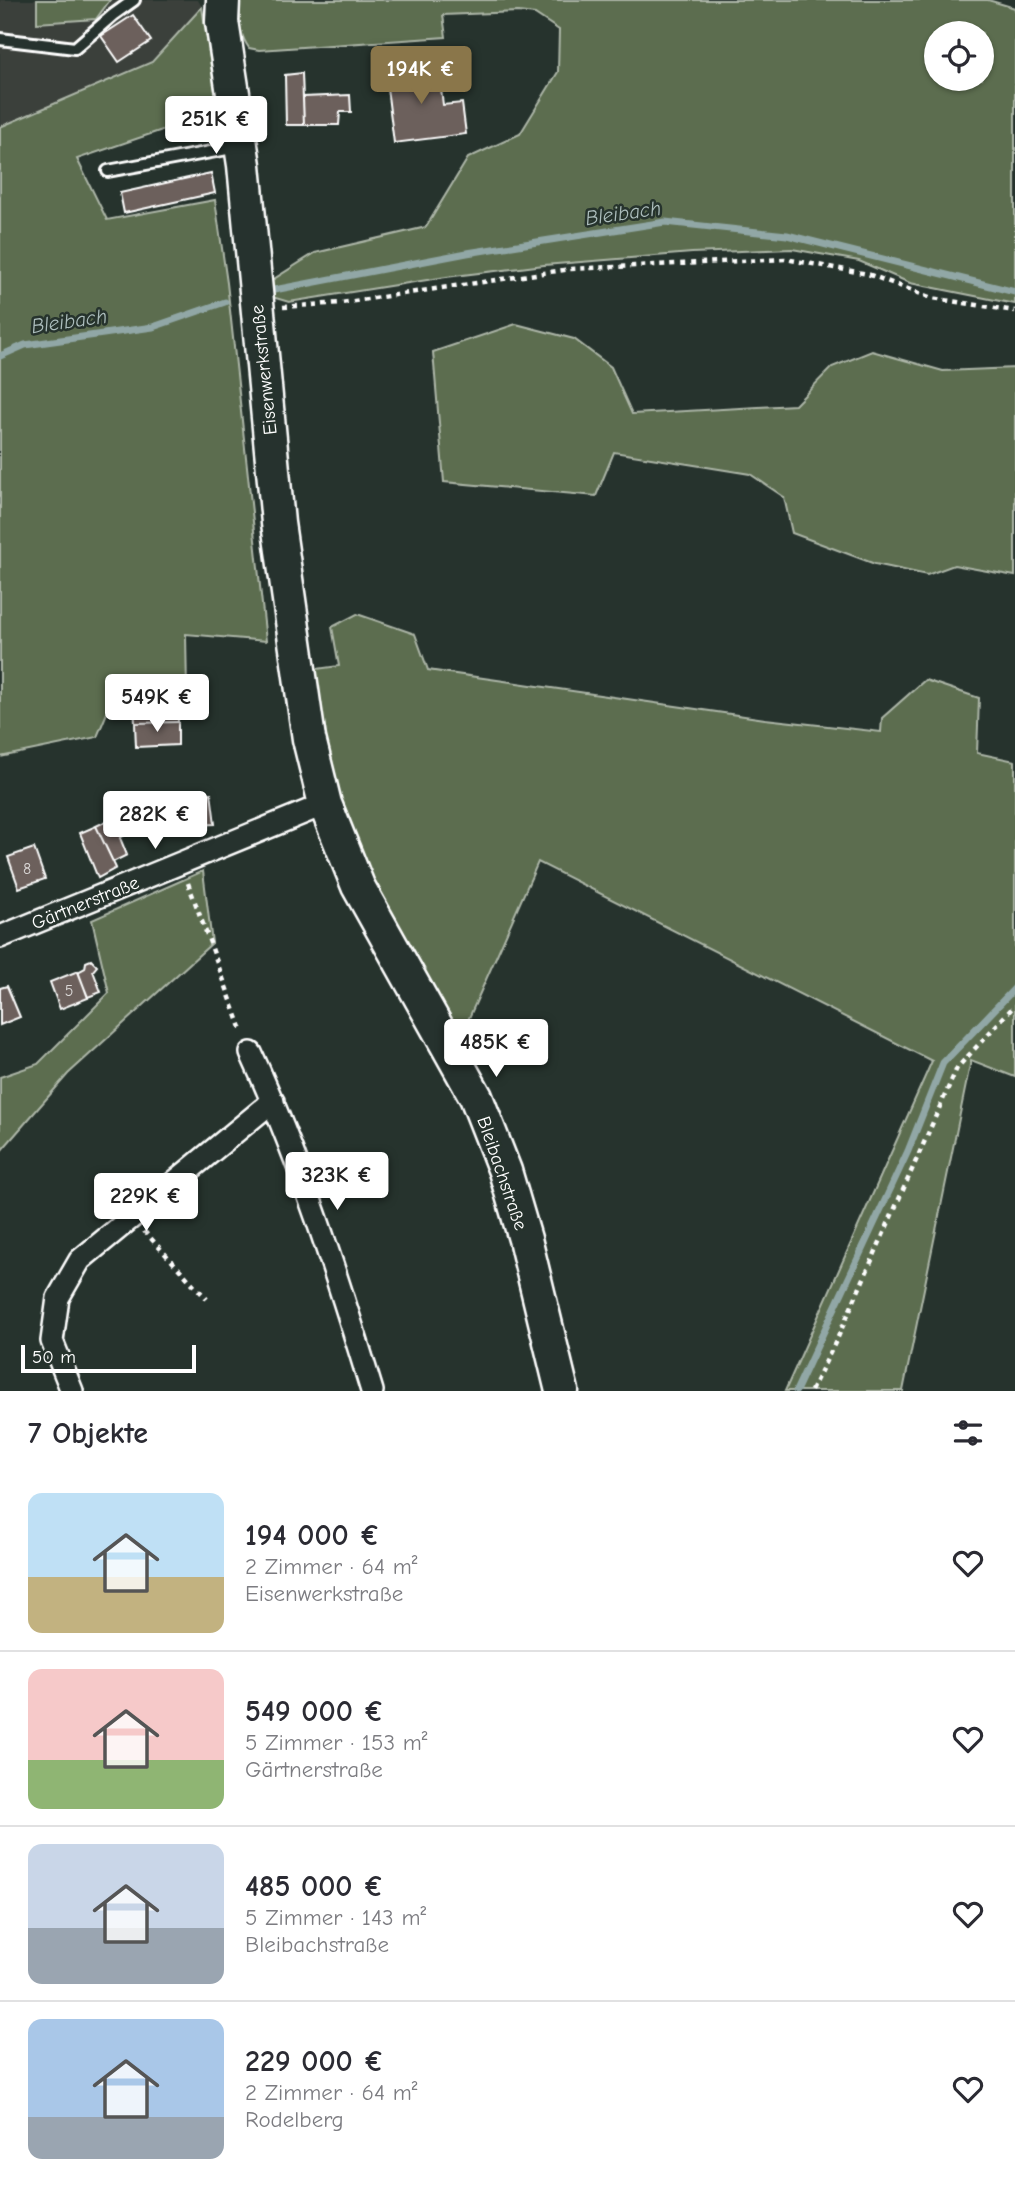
<!DOCTYPE html>
<html lang="de">
<head>
<meta charset="utf-8">
<style>
  :root { --surface:#fff; --page:#f7f7f7; --text:#2b2b33; --muted:#7c7c81; --line:#e1e1e2; --accent:#8a764a }
  body { margin:0; font-family:"Comic Neue",sans-serif; background:var(--page); color:var(--text); height:100vh; display:flex; flex-direction:column; font-size:26px; white-space:nowrap }
  * { box-sizing:border-box; margin:0 }
  p { font-size:23px; color:var(--muted) }
  .icon { flex:none; width:38px; height:38px; fill:none; stroke:currentColor; stroke-width:2; stroke-linecap:round; stroke-linejoin:round }
  .map { position:relative; height:1391px; overflow:hidden }
  .sheet { display:flex; flex-direction:column; background:var(--surface); flex:1 }
  .sheet>* { flex:none }
  .controls { position:absolute; left:924px; top:21px; display:grid; gap:14px }
  .controls a { display:grid; place-items:center; width:70px; height:70px; border-radius:50%; background:var(--surface); box-shadow:0 2px 5px #0004; font-size:35px }
  .scale { position:absolute; left:21px; bottom:18px; width:175px; box-sizing:border-box; padding-left:7px; border:4px solid #fff; border-top:0; font-size:19px; line-height:24px; white-space:nowrap; color:#fff; -webkit-text-stroke:5px #26332d; paint-order:stroke }
  .price { position:absolute; translate:-50% -60px; padding:0 16px; border-radius:7px; background:#fff; color:#222; font-size:23px; line-height:46px; filter:drop-shadow(0 2px 4px #0008) }
  .price::after { content:''; position:absolute; left:50%; top:42px; width:21px; height:16px; margin-left:-10px; background:inherit; clip-path:polygon(0 0,100% 0,50% 100%) }
  .price.active { background:var(--accent); color:#fff }
  ul { padding:0; list-style:none }
  li { display:flex; align-items:center; gap:21px; height:175px; padding:0 28px }
  li+li { border-top:2px solid var(--line) }
  li span { display:grid; place-items:center; flex:none; width:196px; height:140px; border-radius:14px; color:#555 }
  li>.icon { margin-inline-start:auto }
  span .icon { width:84px; height:84px; fill:#fffc; stroke-width:1 }
  li b { font-size:30px }
  h2 { display:flex; justify-content:space-between; align-items:center; height:84px; padding:0 28px; font-size:30px }
  .map>svg:first-child { display:block }
  .built { fill:#3b403b }
  .green { fill:#5b6d50; stroke:#adb6a8; stroke-width:2; fill-rule:evenodd }
  .lines { fill:none; stroke-linecap:round; stroke-linejoin:round }
  .stream { stroke:#91a7a6; stroke-width:7 }
  .building { fill:#6c605b; stroke:#fff; stroke-width:2 }
  .lane-casing { stroke:#fff; stroke-width:16 }
  .street-casing { stroke:#fff; stroke-width:26 }
  .secondary-casing { stroke:#fff; stroke-width:37 }
  .path { stroke:#fff; stroke-width:4.5; stroke-dasharray:5 5; stroke-linecap:butt }
  .lane { stroke:#26332d; stroke-width:10 }
  .street { stroke:#26332d; stroke-width:21 }
  .secondary { stroke:#26332d; stroke-width:32 }
  .labels { text-anchor:middle; stroke-width:5; stroke-linejoin:round; paint-order:stroke }
  .number-label { font-size:16px; fill:#dad7d6 }
  .street-label { font-size:19px; fill:#fff; stroke:#26332d }
  .water-label { font-size:21px; font-style:italic; fill:#acbdbc; stroke:#26332d }
</style>
</head>
<body>
<div class="map">
<svg width="1015" height="1391" viewBox="0 0 1015 1391">
  <rect width="100%" height="100%" fill="#26332d"/>
  <filter id="ink" filterUnits="userSpaceOnUse"><feTurbulence type="fractalNoise" baseFrequency=".0143" numOctaves="2"/><feDisplacementMap in="SourceGraphic" scale="14" xChannelSelector="R" yChannelSelector="G"/><feConvolveMatrix kernelMatrix="1 2 1 2 8 2 1 2 1" color-interpolation-filters="sRGB"/></filter>
  <g filter="url(#ink)">
    <path class="built" d="M0 0H37V23L96 19 110 0H198L202 7 152 62 0 127Z"/>
    <path class="green" d="M37 0H110L96 19 37 23Z
      M239 0H988L1015 8V304L910 283 859 261 792 249 692 253 544 265 446 277 289 302 272 297 266 284 315 253 426 227 468 158 520 134 558 72 559 30 535 14 518 12 443 15 446 37 259 50 249 48C238 33 240 18 239 0ZM936 33H982V79H936Z
      M202 7 218 111 77 159 107 220 215 200 227 283 266 641 186 634 187 692 117 689 97 737 0 757V127L152 62Z
      M516 324 574 339 611 367 632 414 795 405 832 367 872 351 943 371 1015 368V576L954 565 927 575 875 564 792 533 784 497 750 474 614 452 596 496 444 482 433 352Z
      M357 614 415 634 428 670 765 719 881 732 882 718 925 680 979 698 977 753 1015 761V1077L971 1060 903 1391H785L932 1061 538 862 461 1036 376 897 343 816 309 670 339 666 332 627Z
      M203 871 212 943 68 1074 0 1152V1077L38 1064 109 993 92 920Z"/>
    <g class="lines">
      <path class="stream" d="M274 290 467 253 665 222 787 235 1015 292
        M0 356 25 345 153 327 225 302
        M796 1391 908 1151 943 1063 1015 988"/>
    </g>
    <path class="building" d="M133 15 151 41 119 62 101 36Z
      M438 65 443 105 462 103 466 134 394 143 385 72Z
      M302 73 304 125H286L285 75Z
      M350 95 351 112H340L339 125H304L303 97Z
      M211 173 215 193 124 213 120 193Z
      M177 700 178 722 135 723 134 702Z
      M178 722V745L136 747 135 723Z
      M211 793 215 824 194 825 190 794Z
      M165 800 166 810 191 808 194 827 169 829 170 832 150 835 146 802Z
      M117 816 125 835 120 838 127 855 113 862 96 826Z
      M96 826 116 868 98 878 80 833Z
      M34 848 45 879 19 888 8 857Z
      M91 960 97 966 93 971 101 992 88 997 78 972 85 968 86 962Z
      M78 971 88 998 60 1009 50 982Z
      M7 986 20 1017 0 1025V988Z"/>
    <g class="lines">
      <g class="lane-casing">
        <path id="lane" d="M0 39 75 48 113 15 134 0
          M108 171 238 147"/>
      </g>
      <g class="street-casing">
        <path id="street" d="M0 937 325 804
          M251 1053C301 1162 337 1276 372 1391
          M72 1391 52 1341 58 1298 80 1260 273 1101"/>
      </g>
      <g class="secondary-casing">
        <path id="secondary" d="M223 0 222 22 244 165 278 523 309 739 325 804 358 886 476 1097 505 1171 525 1239 562 1391"/>
      </g>
      <path class="path" d="M283 307 341 303 570 269 785 259 868 274 932 298 1015 311
        M188 883 243 1033
        M144 1231 207 1299
        M811 1391 838 1337 957 1068 1015 1005"/>
      <use href="#lane" class="lane"/>
      <use href="#street" class="street"/>
      <use href="#secondary" class="secondary"/>
    </g>
  </g>
  <g class="labels">
    <g class="number-label">
      <text x="27" y="874">8</text>
      <text x="69" y="996">5</text>
    </g>
    <g class="street-label">
      <text transform="translate(263 370) rotate(-96)" y="7">Eisenwerkstraße</text>
      <text transform="translate(85 902) rotate(-22)" y="7">Gärtnerstraße</text>
      <text transform="translate(503 1173) rotate(71)" y="7">Bleibachstraße</text>
    </g>
    <g class="water-label">
      <text transform="translate(623 213) rotate(-8)" y="7">Bleibach</text>
      <text transform="translate(69 321) rotate(-8)" y="7">Bleibach</text>
    </g>
  </g>
</svg>
<div class="controls">
<a><svg class="icon" aria-label="locate" viewBox="0 0 24 24"><circle cx="12" cy="12" r="6"/><path d="M12 2v4M12 18v4M2 12h4M18 12h4"/></svg></a>
</div>
<div class="scale">50 m</div>
<b class="price active" style="left:421px;top:106px">194K €</b>
<b class="price" style="left:216px;top:156px">251K €</b>
<b class="price" style="left:157px;top:734px">549K €</b>
<b class="price" style="left:155px;top:851px">282K €</b>
<b class="price" style="left:496px;top:1079px">485K €</b>
<b class="price" style="left:337px;top:1212px">323K €</b>
<b class="price" style="left:146px;top:1233px">229K €</b>
</div>
<section class="sheet">
<h2>7 Objekte<svg class="icon" aria-label="filters" viewBox="0 0 24 24"><path d="M4 7h16M4 17h16"/><circle cx="9" cy="7" r="2"/><circle cx="15" cy="17" r="2"/></svg></h2>
<ul>
<li><span style="background:linear-gradient(#bfe0f5 60%,#c2b280 0)"><svg class="icon" aria-label="home" viewBox="0 0 24 24"><path d="M3 11l9-7 9 7M6 9v11h12V9"/></svg></span><div><b>194 000 €</b><p>2 Zimmer · 64 m²</p><p>Eisenwerkstraße</p></div><svg class="icon" aria-label="heart" viewBox="0 0 24 24"><path d="M12 20l-8-8c-3-5 5-10 8-4 3-6 11-1 8 4z"/></svg></li>
<li><span style="background:linear-gradient(#f6c9c9 65%,#8fb573 0)"><svg class="icon" aria-label="home" viewBox="0 0 24 24"><path d="M3 11l9-7 9 7M6 9v11h12V9"/></svg></span><div><b>549 000 €</b><p>5 Zimmer · 153 m²</p><p>Gärtnerstraße</p></div><svg class="icon" aria-label="heart" viewBox="0 0 24 24"><path d="M12 20l-8-8c-3-5 5-10 8-4 3-6 11-1 8 4z"/></svg></li>
<li><span style="background:linear-gradient(#c9d6e8 60%,#9aa5b1 0)"><svg class="icon" aria-label="home" viewBox="0 0 24 24"><path d="M3 11l9-7 9 7M6 9v11h12V9"/></svg></span><div><b>485 000 €</b><p>5 Zimmer · 143 m²</p><p>Bleibachstraße</p></div><svg class="icon" aria-label="heart" viewBox="0 0 24 24"><path d="M12 20l-8-8c-3-5 5-10 8-4 3-6 11-1 8 4z"/></svg></li>
<li><span style="background:linear-gradient(#a9c7e8 70%,#9aa5b1 0)"><svg class="icon" aria-label="home" viewBox="0 0 24 24"><path d="M3 11l9-7 9 7M6 9v11h12V9"/></svg></span><div><b>229 000 €</b><p>2 Zimmer · 64 m²</p><p>Rodelberg</p></div><svg class="icon" aria-label="heart" viewBox="0 0 24 24"><path d="M12 20l-8-8c-3-5 5-10 8-4 3-6 11-1 8 4z"/></svg></li>
</ul>
</section>
</body>
</html>
